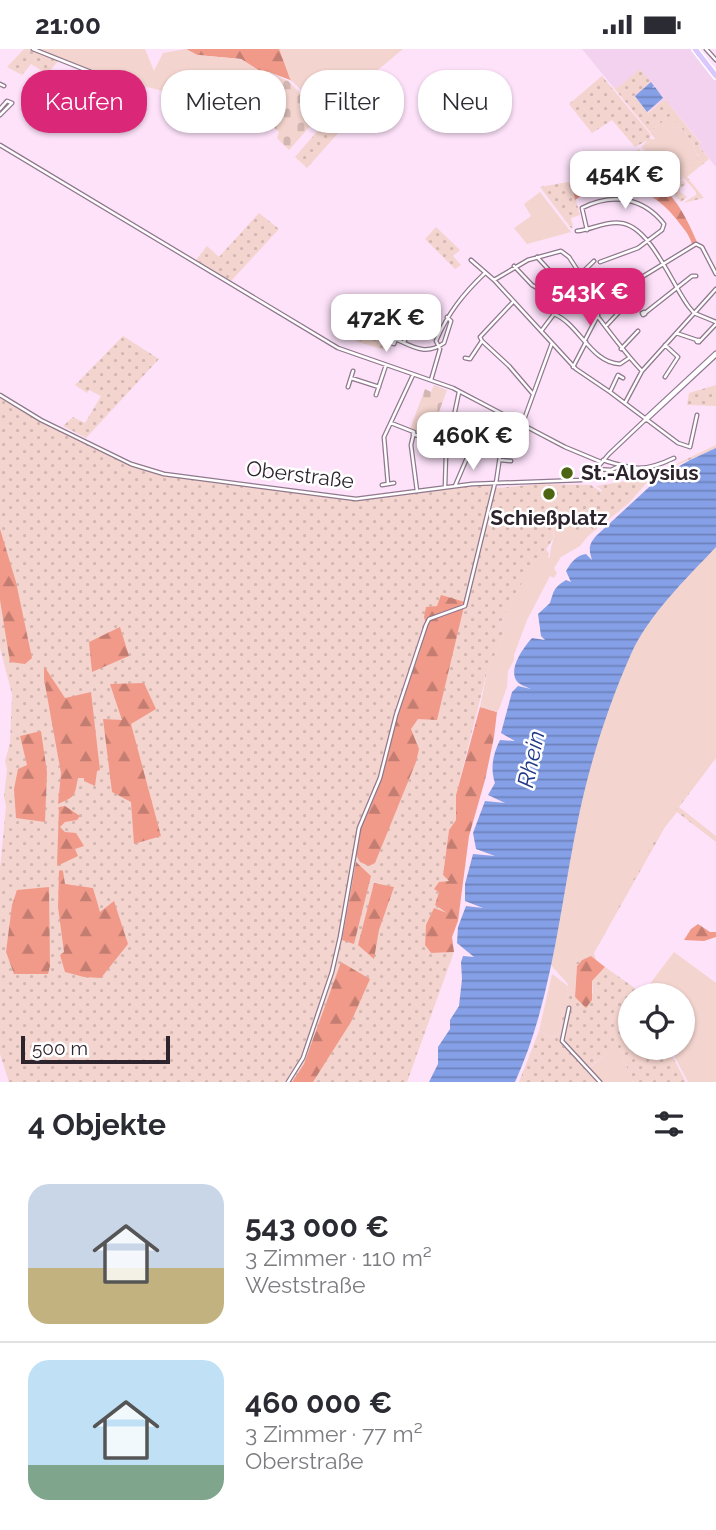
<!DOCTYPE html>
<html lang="de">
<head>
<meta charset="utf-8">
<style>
  :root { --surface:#fff; --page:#f2f2f3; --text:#2b2b33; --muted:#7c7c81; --line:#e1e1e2; --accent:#db2777 }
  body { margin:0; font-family:Raleway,sans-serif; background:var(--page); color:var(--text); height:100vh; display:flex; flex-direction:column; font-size:26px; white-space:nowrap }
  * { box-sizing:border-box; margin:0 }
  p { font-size:23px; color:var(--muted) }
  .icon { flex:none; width:38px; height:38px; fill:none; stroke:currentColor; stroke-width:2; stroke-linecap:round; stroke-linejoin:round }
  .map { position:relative; height:1033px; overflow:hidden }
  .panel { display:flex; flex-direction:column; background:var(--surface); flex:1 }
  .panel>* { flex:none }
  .guide { position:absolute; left:21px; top:21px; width:676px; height:63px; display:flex; gap:14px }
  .controls { position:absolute; left:618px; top:934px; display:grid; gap:14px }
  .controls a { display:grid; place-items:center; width:77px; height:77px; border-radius:50%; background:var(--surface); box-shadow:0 2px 5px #0004; font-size:35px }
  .scale { position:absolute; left:21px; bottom:18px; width:149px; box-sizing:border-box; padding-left:7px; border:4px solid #2e242d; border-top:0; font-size:19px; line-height:24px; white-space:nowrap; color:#2e242d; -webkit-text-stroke:5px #fff; paint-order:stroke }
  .price { position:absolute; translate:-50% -60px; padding:0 16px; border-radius:14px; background:#fff; color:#222; font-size:23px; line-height:46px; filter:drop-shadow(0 2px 4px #0008) }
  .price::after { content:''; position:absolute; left:50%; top:42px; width:21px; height:16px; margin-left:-10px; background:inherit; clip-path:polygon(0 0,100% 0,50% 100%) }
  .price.on { background:var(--accent); color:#fff }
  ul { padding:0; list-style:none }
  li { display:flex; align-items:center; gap:21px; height:175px; padding:0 28px }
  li+li { border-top:2px solid var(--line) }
  li span { display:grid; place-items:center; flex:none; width:196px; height:140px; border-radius:21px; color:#555 }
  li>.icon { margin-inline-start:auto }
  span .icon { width:84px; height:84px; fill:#fffc; stroke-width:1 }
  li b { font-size:30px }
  h2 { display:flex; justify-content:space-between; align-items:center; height:84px; padding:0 28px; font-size:30px }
  .tag { padding:0 24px; border-radius:28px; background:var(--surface); box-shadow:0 2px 5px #0004; font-size:24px; line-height:63px }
  .tag.on { background:var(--accent); color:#fff }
  .status { display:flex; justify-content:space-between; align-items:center; height:49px; padding:0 35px; background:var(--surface); direction:ltr }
  .status svg { height:19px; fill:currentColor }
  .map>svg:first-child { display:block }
  .built { fill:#f3d2ef }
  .grass { fill:url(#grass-dots) }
  .forest { fill:url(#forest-firs) }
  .cemetery { fill:url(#cemetery-stones) }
  .green { fill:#f4d4ce }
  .water { fill:url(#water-rules) }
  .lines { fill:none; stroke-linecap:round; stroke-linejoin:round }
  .street-casing { stroke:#8f788d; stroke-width:5 }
  .secondary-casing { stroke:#8f788d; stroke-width:7 }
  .primary-casing { stroke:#fff; stroke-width:8 }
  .street { stroke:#fff; stroke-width:2.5 }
  .secondary { stroke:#fff; stroke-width:4.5 }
  .primary { stroke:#d9c7fd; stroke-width:5 }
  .poi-dot { fill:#4d6412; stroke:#fff; stroke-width:2.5 }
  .labels { text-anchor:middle; stroke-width:5; stroke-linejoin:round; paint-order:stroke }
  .poi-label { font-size:21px; font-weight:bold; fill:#2e242d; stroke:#fff; text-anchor:start }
  .street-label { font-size:21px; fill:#2e242d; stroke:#fff }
  .water-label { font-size:23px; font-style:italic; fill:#22398a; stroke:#fff }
</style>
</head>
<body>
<div class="status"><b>21:00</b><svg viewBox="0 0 49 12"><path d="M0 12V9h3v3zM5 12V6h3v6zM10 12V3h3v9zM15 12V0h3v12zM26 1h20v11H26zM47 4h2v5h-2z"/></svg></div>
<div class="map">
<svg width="716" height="1033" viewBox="0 0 716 1033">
  <defs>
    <pattern id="grass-dots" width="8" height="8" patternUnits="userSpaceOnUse" patternTransform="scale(1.75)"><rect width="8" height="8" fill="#f4d4ce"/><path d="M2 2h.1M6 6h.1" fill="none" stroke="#d2b6b1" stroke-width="1.8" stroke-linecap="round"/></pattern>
    <pattern id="forest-firs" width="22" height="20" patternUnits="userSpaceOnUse" patternTransform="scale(1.75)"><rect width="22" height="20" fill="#f19a8a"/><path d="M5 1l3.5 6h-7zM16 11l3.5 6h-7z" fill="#c47d71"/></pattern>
    <pattern id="cemetery-stones" width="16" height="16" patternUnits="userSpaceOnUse" patternTransform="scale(1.75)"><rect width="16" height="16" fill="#f4d4ce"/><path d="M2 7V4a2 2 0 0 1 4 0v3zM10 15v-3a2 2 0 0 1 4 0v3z" fill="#d2b6b1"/></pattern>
    <pattern id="water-rules" width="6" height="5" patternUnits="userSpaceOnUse" patternTransform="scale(1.75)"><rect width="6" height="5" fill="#85a0e7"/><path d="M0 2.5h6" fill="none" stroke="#6d82bc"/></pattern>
  </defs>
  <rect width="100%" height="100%" fill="#fde2fa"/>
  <path class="built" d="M582 0H693L716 29V118L699 97 701 94 665 50 647 64 633 47 650 33 641 21 620 37 614 39Z
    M480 370 501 381 490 401 483 397 480 402 469 397Z"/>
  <path class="grass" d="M24 0H29L59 11 47 25 31 15 22 26 7 18Z
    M640 20 651 33 634 47 648 64 665 50 701 95 699 97 709 110 687 128 704 149 683 154 696 146V143L681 126 699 107 694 101 693 94 671 66 650 83 614 39 620 37Z
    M602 27 651 86 650 90H655L642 97 643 99 674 137 682 131 686 135 680 139V143L687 148 681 153 674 146 669 132 641 98 648 91 635 98 612 71 592 84 569 55Z
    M328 70 340 82 307 119 295 108Z
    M639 100 667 134V136L641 124 605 121Z
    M579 131 574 144 580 166 571 169 573 179H571L540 138Z
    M259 164 279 180 231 232 196 211 207 197 219 208Z
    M436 178 460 201 453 207 461 216 455 220 425 190Z
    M423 245 426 247 423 254 420 252 417 257 420 258 417 263 410 260 404 271 399 269 397 274 390 272 379 294 386 298 385 301 355 292Z
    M123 287 159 310 86 389 63 377 73 368 85 374 101 347 89 341 87 344 75 336Z
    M716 336V357L687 356 689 344Z
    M0 347 30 365 129 415 164 425 356 451 489 435 496 439 540 435 591 436 601 443 602 441 596 437 647 429 716 396V399L664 422 649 431 629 454 587 488 593 481 572 485 554 480 553 490 519 539 498 580 505 583 487 623 456 746V771L449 781 443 826 450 833 439 843 435 856 448 864 444 865 426 881 425 896 431 904 454 903 407 1033H9L0 1005V820L6 757 4 748 7 720 5 712 10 694 12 645 0 599Z
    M716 690V709L679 758 716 787V793L677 763 665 778 594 904 596 911 590 908 582 911 577 917 575 948 586 958 593 943 592 932 605 918 646 947H630V999H668L686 1033H633L622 1007 609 1003 587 1020 599 1033H519L539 982 550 988 557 987 560 981 568 937 567 924Z"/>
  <path class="forest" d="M186 0H374L293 32 269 23 252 63 265 74 263 75 250 64 264 25 241 10 197 6Z
    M594 126C607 128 620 125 632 126 668 129 685 165 697 193L692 195C689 185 683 179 677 171 650 137 613 124 575 151L574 144 579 131Z
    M0 480 16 533 32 609 25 615 10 613 0 551Z
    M441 546 465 553 437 671 418 670 411 680 419 700 416 713 375 814 369 817 360 813 356 806 361 778 375 747 397 666 419 605 426 576 424 568 426 558 437 557Z
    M120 578 129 607 92 623 89 593Z
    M44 617 65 649 91 643 100 721 97 722 95 737 84 732V729H78C74 747 77 747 58 755L61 724 44 630Z
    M144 634 156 660 131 675 161 787 134 795 131 753 112 743 103 670 122 671 110 635Z
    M480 658 497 663 494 688 485 731 469 787 458 872 452 888 454 903 431 904 425 896 426 876 434 859 447 864 435 856 439 843 434 840 439 833 449 832 443 826 449 781 456 771V746Z
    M41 682 47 723 45 773 16 769 14 740 18 720 27 716 20 687Z
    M65 757 80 767 77 771 65 773 60 778 65 783 76 784 84 797 75 800 78 807 57 817 59 758Z
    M356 813 371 827 354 895 342 891Z
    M61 821 63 822 65 835 93 839 100 863 114 852 128 895 101 929 84 928 65 923 60 906 64 903 58 858 59 822Z
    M374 834 394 838 379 881 374 910 358 896Z
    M49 838 50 917 48 925H14L6 903 12 856 17 841Z
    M698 875 710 883H716V888L704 892 684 891 691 880Z
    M591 907 605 918 592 932V951L586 959 575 948 577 917 582 911Z
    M341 913 370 930 351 973 313 1033H292L304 1015Z"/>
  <path class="cemetery" d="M269 23 288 32 321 65 289 101 277 89 279 83 267 72 263 74 252 63Z
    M434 336 447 341 429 390 410 380 425 340 431 343Z"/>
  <path class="green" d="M38 0H145L154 22 163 4 186 0 197 6 241 10 265 25 250 64 104 27Z
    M279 0H403L325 65 290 30Z
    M671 66 693 94 694 101 699 108 681 126 683 129 674 137 642 97 655 90 650 83Z
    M540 143 571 183 527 195 514 179 531 167 524 155Z
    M716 449V706L655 790 599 895 590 906 576 914 574 942 514 874 549 700Z
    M587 474 593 481 580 497 561 508 554 519 557 524 554 529 550 527 527 571 514 606V611L508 622 507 638 499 660 497 663 480 658 487 623 505 583 498 580 518 541 515 538H519L546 500 549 505 548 509 550 508C550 497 555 490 554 480L564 475 572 485Z
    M674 903 716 934V1033H688L670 999H682V947H644L643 944Z
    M552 925 568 937 560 981 557 987 550 988 539 982Z
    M612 995 622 1007 633 1033H600L588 1020 609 1003 607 999Z"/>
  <path class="water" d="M651 33 654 37 652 39 655 38 663 49 647 63 635 47Z
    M716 399V498C686 530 649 565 631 605 608 657 591 710 579 766 560 855 553 950 515 1033H429L438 1015V998L450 980V971L459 957 462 930 461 913 463 907 474 908 457 894 458 878 466 857 483 859 465 852V835L473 805 495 807 476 800 473 784 485 752 505 754 488 746 495 734C490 719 493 705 500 691L515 692 501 684 512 643 518 637 531 640C527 638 519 636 516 631 509 618 524 598 532 589L545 591 541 587 538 565 550 554C554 542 553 539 566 531L571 533 566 522C571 514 576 506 586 505L592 511C589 501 588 496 596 487L660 428 690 411Z"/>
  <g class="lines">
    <g class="street-casing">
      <path id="street" d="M33 0 101 27
        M706 0 716 11
        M0 35 4 37
        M0 60 7 52 12 54 0 66
        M0 96 338 299 453 339 565 398 601 413
        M587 181 582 159C612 144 643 148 664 175L662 181 638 199 600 213
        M577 182C591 181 605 172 620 174 650 176 672 236 689 258L694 264 716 273
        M537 208 549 221
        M471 211 494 231 576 320 610 343 678 394 690 398 697 366
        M514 217 532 236 558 251
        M494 231 528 211 561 202 569 208 580 225
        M571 236C597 263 616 295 642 322
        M624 239 696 195 702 198 716 225
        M591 255 605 240
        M644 263 645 265 643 266 642 264Z
        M645 264 692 227H696
        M554 265C579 275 591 314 620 315L629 309
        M607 276 621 261
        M397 278 391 288C411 296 424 308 444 294L451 272 447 268
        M542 281 554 265 564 241 594 212
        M676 284 697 291
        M391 288 389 293 394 295 396 290
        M585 291 598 266
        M696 291H699V293H697Z
        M482 292 509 317 533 345
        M404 293 421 257 422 254 419 253 418 256 421 257
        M699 293 716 275
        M665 296 678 308 665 328
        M621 300 638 282
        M465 309 470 310 482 292 480 288 513 253
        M573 318 586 293
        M351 329 379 338
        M431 331 440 300 436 292C448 264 463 245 485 224
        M348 338 353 322
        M610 343 618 326 623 329
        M0 346 41 371 131 415 164 425 356 450 472 435 581 431 592 425 609 405 646 370
        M376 346 386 316
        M625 354 642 322 716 240
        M455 369 476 379
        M391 374 414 383 411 396 417 442
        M522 376 552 294
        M413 385 446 398
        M500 411 511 412
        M603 411C634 421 645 423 674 409
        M596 420 611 421 620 417
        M496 434 500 407
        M388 435 384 388 413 326
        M382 436 394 434
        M455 437 470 402
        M445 438 446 405 459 343
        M569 959 562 992 600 1033
        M288 1033 303 1009 332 923 340 888 359 779 380 729 396 666 426 576 429 570 465 557 495 434"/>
    </g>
    <g class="secondary-casing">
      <path id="secondary" d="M646 370 716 305"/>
    </g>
    <g class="primary-casing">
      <path id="primary" d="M695 0 716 27"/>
    </g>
    <use href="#street" class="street"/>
    <use href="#secondary" class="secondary"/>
    <use href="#primary" class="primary"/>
  </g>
  <g class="poi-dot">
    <circle cx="567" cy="424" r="7"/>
    <circle cx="549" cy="445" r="7"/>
  </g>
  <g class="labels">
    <g class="poi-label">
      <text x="581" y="431">St.-Aloysius</text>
      <text x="549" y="476" text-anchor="middle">Schießplatz</text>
    </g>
    <g class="street-label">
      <text transform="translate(300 426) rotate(7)" y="7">Oberstraße</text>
    </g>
    <g class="water-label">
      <text transform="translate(531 710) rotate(-78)" y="8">Rhein</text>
    </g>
  </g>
</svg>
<div class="controls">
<a><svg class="icon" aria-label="locate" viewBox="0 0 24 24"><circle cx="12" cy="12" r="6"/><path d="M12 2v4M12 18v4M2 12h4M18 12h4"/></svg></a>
</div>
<div class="scale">500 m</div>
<b class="price" style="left:625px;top:162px">454K €</b>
<b class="price on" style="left:590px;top:279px">543K €</b>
<b class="price" style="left:386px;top:305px">472K €</b>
<b class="price" style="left:473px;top:423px">460K €</b>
<div class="guide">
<a class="tag on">Kaufen</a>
<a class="tag">Mieten</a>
<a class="tag">Filter</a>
<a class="tag">Neu</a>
</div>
</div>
<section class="panel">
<h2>4 Objekte<svg class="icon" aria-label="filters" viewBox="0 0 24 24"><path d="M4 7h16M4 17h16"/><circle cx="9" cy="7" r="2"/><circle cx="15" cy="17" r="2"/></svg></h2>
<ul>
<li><span style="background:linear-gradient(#c9d6e8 60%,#c2b280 0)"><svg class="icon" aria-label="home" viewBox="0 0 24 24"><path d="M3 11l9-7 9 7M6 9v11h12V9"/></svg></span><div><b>543 000 €</b><p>3 Zimmer · 110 m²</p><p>Weststraße</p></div></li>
<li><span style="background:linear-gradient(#bfe0f5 75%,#7fa58c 0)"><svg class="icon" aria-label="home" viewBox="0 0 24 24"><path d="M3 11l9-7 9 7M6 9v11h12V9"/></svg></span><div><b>460 000 €</b><p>3 Zimmer · 77 m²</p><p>Oberstraße</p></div></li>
</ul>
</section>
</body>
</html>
